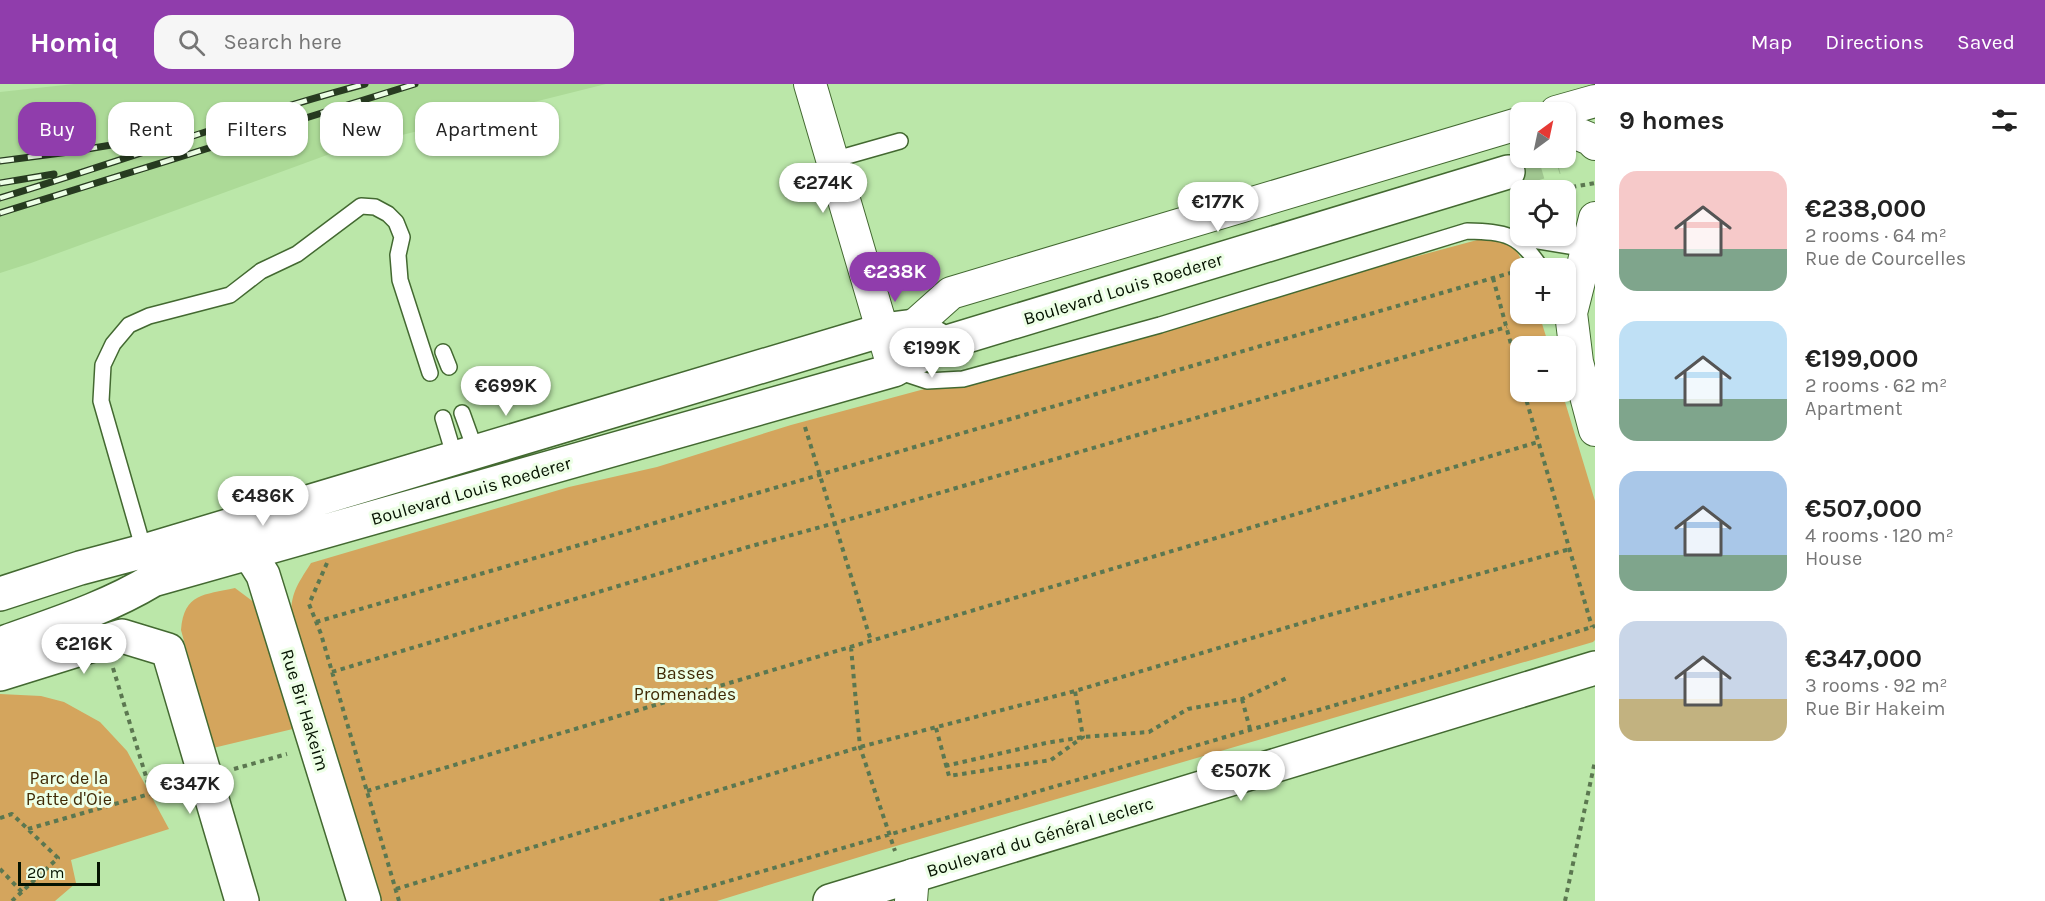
<!DOCTYPE html>
<html lang="en">
<head>
<meta charset="utf-8">
<style>
  :root { --surface:#fff; --page:#f6f6f6; --text:#222; --muted:#767676; --accent:#903dac }
  body { margin:0; font-family:Karla,sans-serif; background:var(--page); color:var(--text); height:100vh; display:flex; flex-direction:column; font-size:22px; white-space:nowrap }
  * { box-sizing:border-box; margin:0 }
  p { font-size:20px; color:var(--muted) }
  .icon { flex:none; width:33px; height:33px; fill:none; stroke:currentColor; stroke-width:2; stroke-linecap:round; stroke-linejoin:round }
  .map { position:relative; flex:1; overflow:hidden }
  .sheet { display:flex; flex-direction:column; background:var(--surface); width:450px }
  .sheet>* { flex:none }
  .hud { position:absolute; left:18px; top:18px; width:570px; height:54px; display:flex; gap:12px }
  .needle { width:39px; rotate:33deg }
  .fabs { position:absolute; left:1510px; top:18px; display:grid; gap:12px }
  .fabs a { display:grid; place-items:center; width:66px; height:66px; border-radius:12px; background:var(--surface); box-shadow:0 2px 4px #0004; font-size:30px }
  .scale { position:absolute; left:18px; bottom:15px; width:82px; box-sizing:border-box; padding-left:6px; border:3px solid #051301; border-top:0; font-size:16px; line-height:21px; white-space:nowrap; color:#051301; -webkit-text-stroke:4px #edffe6; paint-order:stroke }
  .price { position:absolute; translate:-50% -51px; padding:0 14px; border-radius:21px; background:#fff; color:#222; font-size:20px; line-height:39px; filter:drop-shadow(0 2px 3px #0008) }
  .price::after { content:''; position:absolute; left:50%; top:36px; width:18px; height:14px; margin-left:-9px; background:inherit; clip-path:polygon(0 0,100% 0,50% 100%) }
  .price.selected { background:var(--accent); color:#fff }
  ul { padding:0; list-style:none }
  li { display:flex; align-items:center; gap:18px; height:150px; padding:0 24px }
  li span { display:grid; place-items:center; flex:none; width:168px; height:120px; border-radius:18px; color:#555 }
  li>.icon { margin-inline-start:auto }
  span .icon { width:72px; height:72px; fill:#fffc; stroke-width:1 }
  li b { font-size:26px }
  h2 { display:flex; justify-content:space-between; align-items:center; height:72px; padding:0 24px; font-size:26px }
  .chip { padding:0 21px; border-radius:18px; background:var(--surface); box-shadow:0 2px 4px #0004; font-size:21px; line-height:54px }
  .chip.selected { background:var(--accent); color:#fff }
  header { display:flex; align-items:center; gap:36px; box-sizing:border-box; height:84px; padding:0 30px; background:var(--accent); color:#fff }
  header strong { font-size:28px }
  nav { display:flex; gap:33px; margin-inline-start:auto; font-size:21px }
  .search { width:420px; height:54px; background:var(--page); display:flex; align-items:center; gap:15px; box-sizing:border-box; padding:0 21px; border-radius:18px; color:var(--muted); font-size:22px }
  main { display:flex; flex:1; min-height:0 }
  .map>svg:first-child { display:block }
  .built { fill:#acda97 }
  .green { fill:#d4a55d }
  .lines { fill:none; stroke-linecap:round; stroke-linejoin:round }
  .secondary-tunnel { stroke:#a0c790; stroke-width:33; stroke-dasharray:33 16; stroke-linecap:butt }
  .service-casing { stroke:#436931; stroke-width:18 }
  .minor-casing { stroke:#436931; stroke-width:34 }
  .secondary-casing { stroke:#436931; stroke-width:36 }
  .path { stroke:#5b7750; stroke-width:4; stroke-dasharray:4.5 4.5; stroke-linecap:butt }
  .service { stroke:#fff; stroke-width:15 }
  .minor { stroke:#fff; stroke-width:32 }
  .secondary { stroke:#fff; stroke-width:33 }
  .rail-casing { stroke:#273b20; stroke-width:7 }
  .rail { stroke:#edffe6; stroke-width:4.5; stroke-dasharray:14; stroke-linecap:butt }
  .labels { text-anchor:middle; stroke-width:6; stroke-linejoin:round; paint-order:stroke }
  .street-label { font-size:18px; fill:#051301; stroke:#edffe6 }
  .park-label { font-size:18px; fill:#402a05; stroke:#edffe6 }
</style>
</head>
<body>
<header>
<strong>Homiq</strong>
<div class="search"><svg class="icon" aria-label="search" viewBox="0 0 24 24"><circle cx="10" cy="10" r="6"/><path d="M15 15l6 6"/></svg>Search here</div>
<nav><a>Map</a><a>Directions</a><a>Saved</a></nav>
</header>
<main>
<div class="map">
<svg width="1595" height="817" viewBox="0 0 1595 817">
  <rect width="100%" height="100%" fill="#bbe7a9"/>
  <path class="built" d="M74 0H606L338 67 31 179 0 189V8Z"/>
  <path class="green" d="M1492 152C1514 159 1516 164 1525 184H1521V230H1539L1549 262H1521V308H1562L1595 417V556L1593 558 879 767 717 817H377L291 541C290 511 295 504 311 479L569 403 657 383 791 341Z
    M235 504 255 519 297 644 213 664 181 546C184 509 204 511 235 504Z
    M0 610 41 612 64 618 100 638 127 667 169 745 71 776 76 799 55 817H0Z"/>
  <g class="lines">
    <path class="secondary-tunnel" d="M1508 88 1556 74"/>
    <g class="service-casing">
      <path id="service" d="M833 76 900 57
        M1514 153 1587 165
        M443 268 449 283
        M897 287 927 297 963 295 1160 241 1467 147C1506 148 1519 150 1541 184
        M462 329 476 368
        M443 334 455 374
        M145 470 101 317 103 281 113 260 129 241 149 232 230 211 261 187 297 170 361 122 375 123 388 130 396 138 402 153 398 171 400 196 430 289"/>
    </g>
    <g class="minor-casing">
      <path id="minor" d="M810 0 894 286
        M1556 28 1595 17
        M1566 45 1590 55 1595 60
        M1595 134 1571 229 1577 278 1595 346
        M914 242 951 209 1521 39
        M911 817 913 791"/>
    </g>
    <g class="secondary-casing">
      <path id="secondary" d="M238 451 263 491 364 817
        M0 510 80 484 144 467 883 246 914 242 944 259
        M0 560C52 541 105 525 153 496L894 286 944 259 1508 88
        M0 590 122 552 168 566 242 817
        M830 817 1595 584"/>
    </g>
    <path class="path" d="M1566 110 1572 103 1595 99
      M1493 194 1521 297
      M1524 308 1592 543
      M805 343 871 557
      M327 479 309 520 321 550 399 817
      M316 538 1493 194 1514 188 1515 186
      M851 563 860 663 895 767
      M113 584 151 709
      M332 588 748 463 857 433 1507 243
      M1242 615 1250 645
      M936 644 949 692 1051 676 1083 653 1075 607
      M945 682 1046 659 1083 653 1149 648 1188 625 1242 615 1289 593
      M234 685 287 670
      M367 707 1538 358
      M0 734 12 730 58 774 12 817
      M28 745 177 702
      M0 785 22 808
      M396 805 860 663 1075 607 1322 533 1570 465
      M660 817 1453 587 1595 542
      M1565 817 1595 677"/>
    <use href="#service" class="service"/>
    <use href="#minor" class="minor"/>
    <use href="#secondary" class="secondary"/>
    <g class="rail-casing">
      <path id="rail" d="M0 77 69 68 166 52
        M0 99 54 90
        M0 114C122 77 242 33 365 0
        M0 129 415 0"/>
    </g>
    <use href="#rail" class="rail"/>
  </g>
  <g class="labels">
    <g class="street-label">
      <text transform="translate(1123 205) rotate(-17)" y="6">Boulevard Louis Roederer</text>
      <text transform="translate(471 407) rotate(-16)" y="6">Boulevard Louis Roederer</text>
      <text transform="translate(305 626) rotate(73)" y="6">Rue Bir Hakeim</text>
      <text transform="translate(1040 753) rotate(-17)" y="6">Boulevard du Général Leclerc</text>
    </g>
    <g class="park-label">
      <text x="685" y="595">Basses<tspan x="685" dy="21">Promenades</tspan></text>
      <text x="69" y="700">Parc de la<tspan x="69" dy="21">Patte d'Oie</tspan></text>
    </g>
  </g>
</svg>
<div class="fabs">
<a><svg class="needle" viewBox="-14 -14 28 28"><path d="M0-13l5 13h-10z" fill="#e53935"/><path d="M0 13l5-13h-10z" fill="#767676"/></svg></a>
<a><svg class="icon" aria-label="locate" viewBox="0 0 24 24"><circle cx="12" cy="12" r="6"/><path d="M12 2v4M12 18v4M2 12h4M18 12h4"/></svg></a>
<a>+</a>
<a>−</a>
</div>
<div class="scale">20 m</div>
<b class="price" style="left:823px;top:130px">€274K</b>
<b class="price" style="left:1218px;top:149px">€177K</b>
<b class="price selected" style="left:895px;top:219px">€238K</b>
<b class="price" style="left:932px;top:295px">€199K</b>
<b class="price" style="left:506px;top:333px">€699K</b>
<b class="price" style="left:263px;top:443px">€486K</b>
<b class="price" style="left:84px;top:591px">€216K</b>
<b class="price" style="left:1241px;top:718px">€507K</b>
<b class="price" style="left:190px;top:731px">€347K</b>
<div class="hud">
<a class="chip selected">Buy</a>
<a class="chip">Rent</a>
<a class="chip">Filters</a>
<a class="chip">New</a>
<a class="chip">Apartment</a>
</div>
</div>
<section class="sheet">
<h2>9 homes<svg class="icon" aria-label="filters" viewBox="0 0 24 24"><path d="M4 7h16M4 17h16"/><circle cx="9" cy="7" r="2"/><circle cx="15" cy="17" r="2"/></svg></h2>
<ul>
<li><span style="background:linear-gradient(#f6c9c9 65%,#7fa58c 0)"><svg class="icon" aria-label="home" viewBox="0 0 24 24"><path d="M3 11l9-7 9 7M6 9v11h12V9"/></svg></span><div><b>€238,000</b><p>2 rooms · 64 m²</p><p>Rue de Courcelles</p></div></li>
<li><span style="background:linear-gradient(#bfe0f5 65%,#7fa58c 0)"><svg class="icon" aria-label="home" viewBox="0 0 24 24"><path d="M3 11l9-7 9 7M6 9v11h12V9"/></svg></span><div><b>€199,000</b><p>2 rooms · 62 m²</p><p>Apartment</p></div></li>
<li><span style="background:linear-gradient(#a9c7e8 70%,#7fa58c 0)"><svg class="icon" aria-label="home" viewBox="0 0 24 24"><path d="M3 11l9-7 9 7M6 9v11h12V9"/></svg></span><div><b>€507,000</b><p>4 rooms · 120 m²</p><p>House</p></div></li>
<li><span style="background:linear-gradient(#c9d6e8 65%,#c2b280 0)"><svg class="icon" aria-label="home" viewBox="0 0 24 24"><path d="M3 11l9-7 9 7M6 9v11h12V9"/></svg></span><div><b>€347,000</b><p>3 rooms · 92 m²</p><p>Rue Bir Hakeim</p></div></li>
</ul>
</section>
</main>
</body>
</html>
